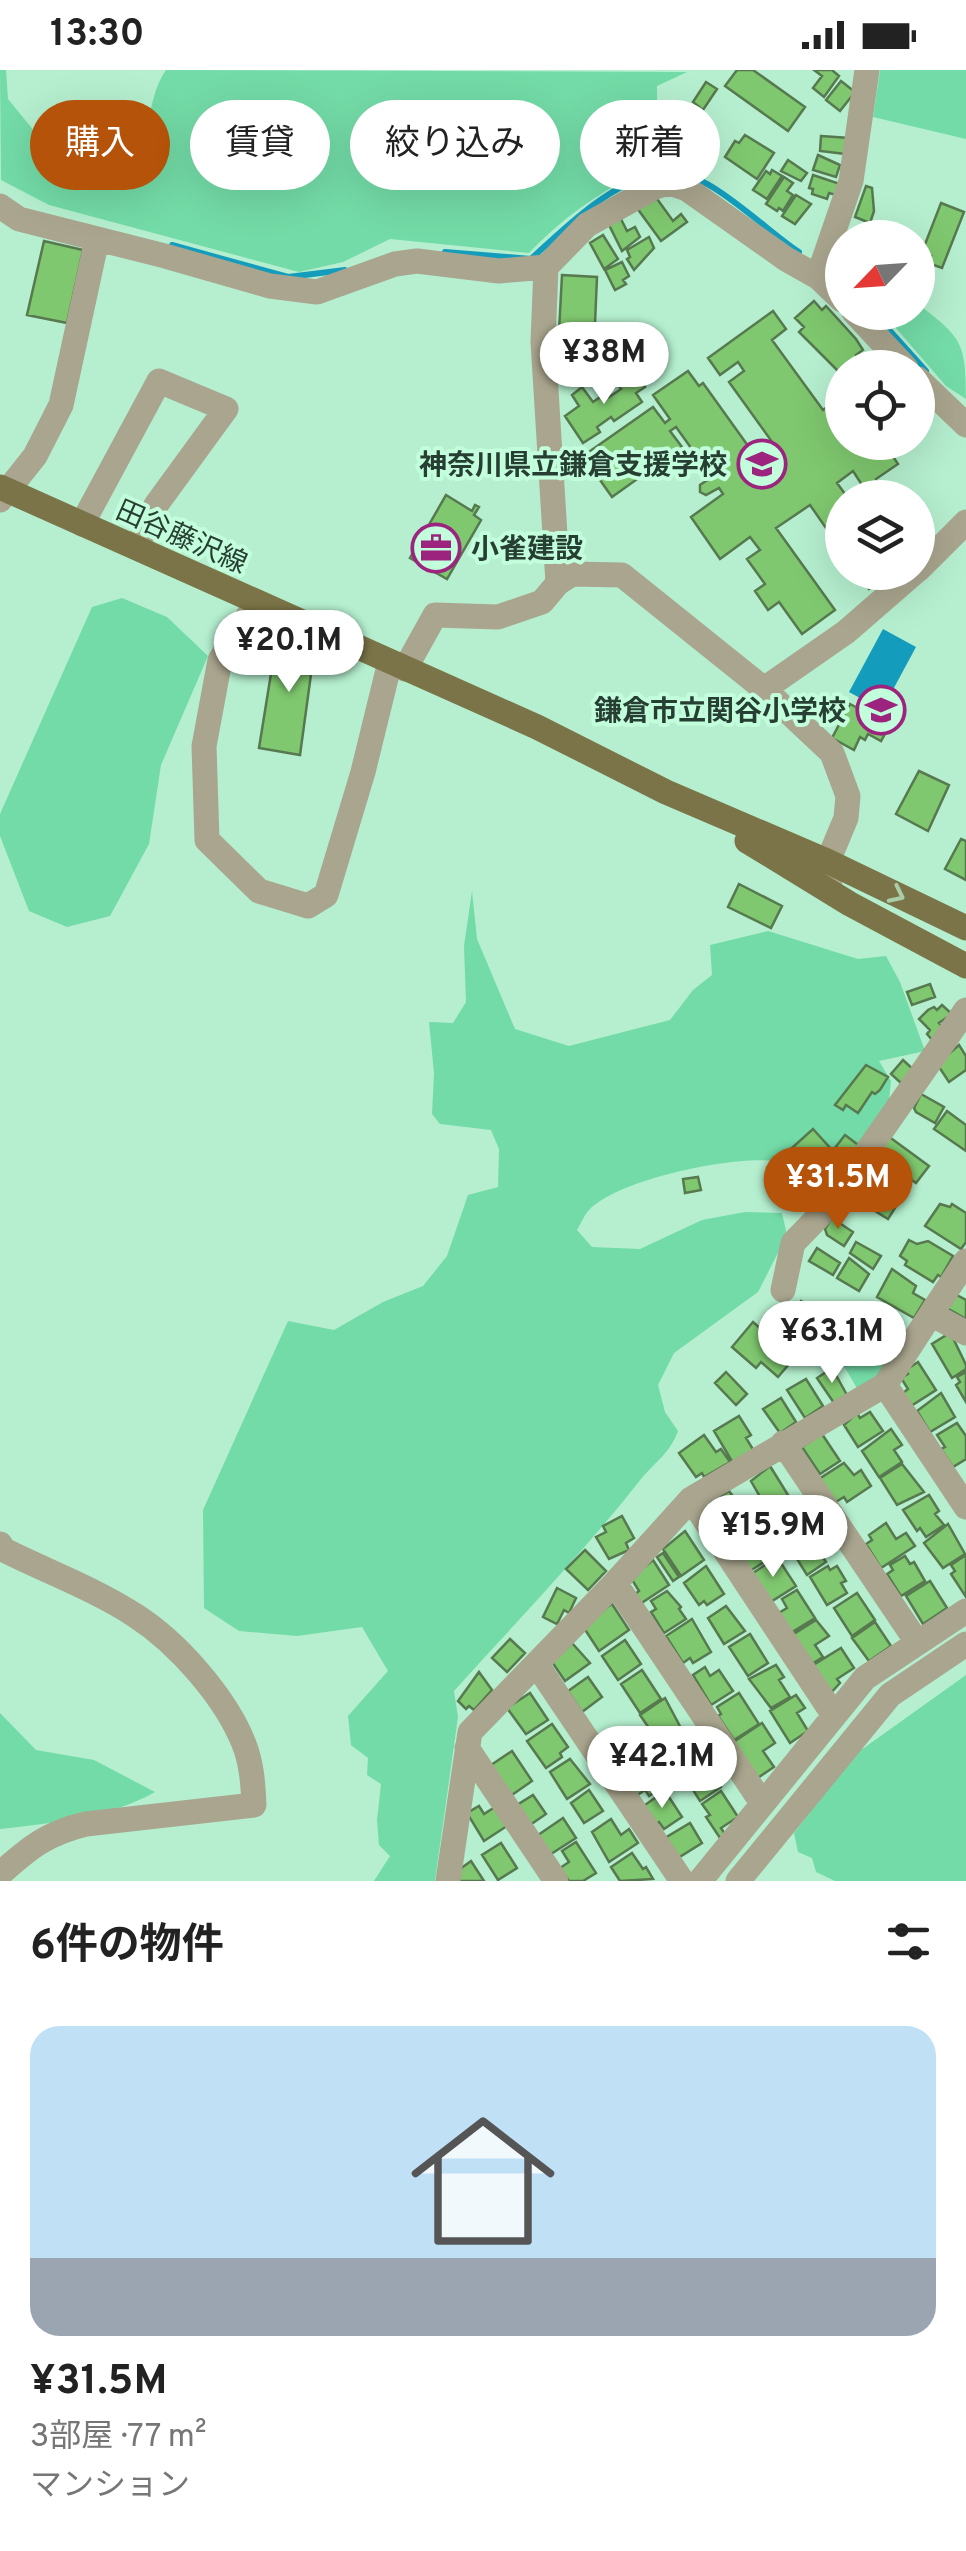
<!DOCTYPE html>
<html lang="ja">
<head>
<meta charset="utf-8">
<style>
  :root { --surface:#fff; --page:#f6f6f6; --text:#222; --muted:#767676; --accent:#b45309 }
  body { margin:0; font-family:Overpass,"Noto Sans JP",sans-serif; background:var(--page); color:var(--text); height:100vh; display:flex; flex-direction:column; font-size:38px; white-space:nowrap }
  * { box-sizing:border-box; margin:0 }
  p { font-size:32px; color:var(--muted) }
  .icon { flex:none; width:55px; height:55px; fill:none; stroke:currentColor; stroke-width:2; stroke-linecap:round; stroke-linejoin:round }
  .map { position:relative; height:1811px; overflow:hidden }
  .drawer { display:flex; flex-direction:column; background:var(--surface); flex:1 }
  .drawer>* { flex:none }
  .guide { position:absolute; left:30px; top:30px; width:908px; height:90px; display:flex; gap:20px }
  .needle { width:65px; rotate:245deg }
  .tools { position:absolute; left:825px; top:150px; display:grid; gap:20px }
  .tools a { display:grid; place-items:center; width:110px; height:110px; border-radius:50%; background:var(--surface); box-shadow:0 10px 40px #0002; font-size:50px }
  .price { position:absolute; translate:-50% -85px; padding:0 22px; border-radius:35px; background:#fff; color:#222; font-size:32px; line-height:65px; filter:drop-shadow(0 2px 5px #0008) }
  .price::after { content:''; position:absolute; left:50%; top:60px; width:30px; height:22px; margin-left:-15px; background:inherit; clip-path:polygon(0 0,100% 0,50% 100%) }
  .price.current { background:var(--accent); color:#fff }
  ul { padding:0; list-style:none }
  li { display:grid; align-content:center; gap:20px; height:530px; padding:0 30px }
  li span { display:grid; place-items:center; height:310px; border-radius:30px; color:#555 }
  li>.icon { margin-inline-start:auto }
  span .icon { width:180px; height:180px; fill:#fffc; stroke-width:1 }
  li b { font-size:42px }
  h2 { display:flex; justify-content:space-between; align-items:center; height:120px; padding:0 30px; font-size:42px }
  .pill { padding:0 35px; border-radius:45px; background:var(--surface); box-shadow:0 10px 40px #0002; font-size:35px; line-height:90px }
  .pill.current { background:var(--accent); color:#fff }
  .status { display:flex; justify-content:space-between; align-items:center; height:70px; padding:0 50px; background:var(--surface); direction:ltr }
  .status svg { height:28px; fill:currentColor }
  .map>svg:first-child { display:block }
  .green { fill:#73dba7 }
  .water { fill:#149cbd }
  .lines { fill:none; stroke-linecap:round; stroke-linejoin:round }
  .stream { stroke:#149cbd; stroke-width:6 }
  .building { fill:#7fc86f; stroke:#57794f; stroke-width:2.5 }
  .minor { stroke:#a9a58e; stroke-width:25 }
  .major { stroke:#7b7448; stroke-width:25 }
  .oneway { stroke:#a9cda8 }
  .labels { text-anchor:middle; stroke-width:8; stroke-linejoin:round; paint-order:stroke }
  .poi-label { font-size:28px; font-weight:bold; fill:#273f32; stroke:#c2fddc; text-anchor:end }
  .street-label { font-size:28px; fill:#273f32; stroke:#c2fddc }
</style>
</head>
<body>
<div class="status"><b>13:30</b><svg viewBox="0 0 49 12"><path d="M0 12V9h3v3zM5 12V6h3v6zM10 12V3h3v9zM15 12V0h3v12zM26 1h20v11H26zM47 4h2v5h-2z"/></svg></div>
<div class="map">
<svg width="966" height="1811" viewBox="0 0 966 1811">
  <rect width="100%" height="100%" fill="#b5efcf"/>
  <path class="green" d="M0 0H6L8 29 66 100C91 95 133 88 144 62 153 40 152 20 166 0L687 2 657 16V93C608 117 567 143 529 183L390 169 343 192 299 202 49 135 1 110Z
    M880 0H966V69L873 47Z
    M918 234C962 268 966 272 966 329L946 316 883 243 918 242Z
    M122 528 167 547 208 586 161 695 149 774 110 846 67 857 29 841 0 766V744L92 537Z
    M472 821 477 869 515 959 569 976 670 950 693 920 712 905 710 875 768 861 858 889 886 886 900 912 925 981 879 991 891 1011 888 1040 842 1104C819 1099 796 1093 773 1091 732 1086 619 1109 589 1140 584 1145 581 1154 577 1160L592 1177 640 1179 702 1150 745 1142 782 1143 787 1165 758 1222 674 1283 658 1315 665 1342 678 1361C670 1383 655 1392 641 1409 583 1483 517 1551 454 1621L458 1647 435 1811H374L390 1786 379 1775 377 1750 381 1714 367 1705 368 1688 351 1675 348 1646 388 1601 362 1557 297 1566 239 1561 204 1538 203 1440 288 1251 334 1260 383 1232 423 1216 447 1186 468 1125 498 1117 499 1079 491 1060 440 1054 432 1044 434 1003 429 952 453 953 466 932 464 876Z
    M848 1266 888 1293 877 1309 858 1320 837 1284Z
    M966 1605V1811H835L816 1802 812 1788 798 1782 794 1763 854 1685Z
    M0 1643 36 1680 94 1690 155 1722C109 1748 53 1753 0 1759Z"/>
  <path class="water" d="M883 559 916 577 882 640 849 622Z"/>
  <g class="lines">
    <path class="stream" d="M667 103C704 96 767 162 799 182
      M172 175 288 207 345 200
      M445 182 531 189C564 159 610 113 654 105
      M826 199 842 210
      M873 242 926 301"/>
  </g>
  <path class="building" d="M737 0H753L805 37 788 61 725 16Z
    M814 0H832L839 6 824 27 813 18 822 6Z
    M841 11 855 22 840 41 826 30Z
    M706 12 717 19 703 40 693 32Z
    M684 34 708 51 697 68 702 71 695 82 689 78 684 86 660 69Z
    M101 41 117 46 114 59 96 53Z
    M65 54 87 61 81 80 59 73Z
    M745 65 774 83 757 109 725 87 735 71 739 73Z
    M821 66 849 68 846 84 820 81Z
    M818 85 840 95 836 107 813 100Z
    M788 90 807 103 801 111 781 101Z
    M772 100 782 106 767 129 753 120 766 101 770 104Z
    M813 105 840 114 836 125 829 123 827 129 812 124 813 119 809 118Z
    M784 107 793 113 787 121 793 125 783 141 779 138 777 141 766 134Z
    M866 116 872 118 874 141 870 153 855 147Z
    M796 125 811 134 795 154 782 146Z
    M655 126 673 151 681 144 687 152 661 171 637 138Z
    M941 133 964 142 942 198 928 193 931 186 922 182Z
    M620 147 627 161 635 157 640 167 622 181 608 153Z
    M603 165 618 189 604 199 590 173Z
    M649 167 654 178 634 200 627 189 630 187 627 180Z
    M44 171 83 180 67 253 27 245Z
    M622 192 629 206 623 210 626 214 615 220 605 200Z
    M562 205 597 207 593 300 557 299Z
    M814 231 822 240 826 236 856 269 863 280 856 285 863 293 858 298H842L839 302 799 262 804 257 795 248Z
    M773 241 786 259 772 270 823 340 842 326V372H883L898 394 876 409 880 415 874 419 870 414 864 418 853 401 837 413 848 428H842V481L810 435 776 458 835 540 802 564 779 532 768 540 755 521 765 514 747 489 760 480 750 467 720 489 691 447 723 424 719 418 706 425 700 422V415L712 407 676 357 670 361 682 377 612 427 583 386 653 337 665 353 670 349 653 325 688 301 699 316 703 313 751 380 747 383 753 392 775 376 729 312 744 301 738 292 720 305 708 288Z
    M634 302 645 317 636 323 642 332 614 351 611 347 597 357 600 362 583 373 565 346 579 336 572 325 582 317 593 332 606 323 609 327 621 319 617 314Z
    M446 425 472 441 475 435 479 437 474 445 481 450 447 509 410 488Z
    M918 449 926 470 918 484Z
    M858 502H892L869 519Z
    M283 563 324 582 318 598 312 597 300 685 259 678 275 579Z
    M850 634 890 655 881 671 868 664 865 670 860 667 854 680 832 668Z
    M919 701 949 715 928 761 896 744Z
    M961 769 966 771V810L945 799Z
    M739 814 782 836 771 858 728 837Z
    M930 914 935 927 912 935 907 922Z
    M942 935 952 944 939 953 944 958 932 970 927 964 930 960 919 949 928 940 934 937 937 940Z
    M959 975 966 986V1000L949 1012 937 994Z
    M903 990 914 1000 902 1014 891 1004Z
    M866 995 888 1007 880 1020 875 1024 872 1022 858 1043 846 1035 843 1040 835 1035Z
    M921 1024 944 1037 935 1053 916 1042 914 1038Z
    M947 1041 966 1055V1081L934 1059Z
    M813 1059 832 1080 796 1116 781 1093 787 1088 784 1085Z
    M845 1065 861 1077 848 1095 831 1083Z
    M888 1066 929 1096 916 1113 875 1084Z
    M698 1107 701 1120 685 1123 683 1109Z
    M880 1107 905 1122 888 1149 859 1131 871 1110 876 1113Z
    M820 1108 832 1116 814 1136 793 1124 807 1111 814 1116Z
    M940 1134 950 1137 952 1134 966 1143V1172L961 1179 925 1156Z
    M832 1148 853 1162 844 1176 827 1165 825 1159Z
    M909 1170 917 1174 928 1171 953 1186 941 1207 938 1205 933 1212 905 1195 907 1191 900 1186Z
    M856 1172 881 1186 873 1199 850 1183Z
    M817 1178 840 1193 833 1205 809 1191Z
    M849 1188 869 1204 859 1221 837 1208Z
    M892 1199 916 1216 913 1223 925 1230 914 1248 877 1227Z
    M953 1223 966 1230V1249L945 1237Z
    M801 1231 819 1246 809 1259 791 1244Z
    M885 1240 898 1249 895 1254 902 1259 888 1282 867 1269Z
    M753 1252 762 1260 765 1257 795 1287 778 1307 761 1292 756 1298 732 1277Z
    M815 1257 831 1272 811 1293 795 1278Z
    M948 1264 952 1266 966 1295V1299L952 1308 932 1274Z
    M918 1292 936 1320 911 1336 903 1323 908 1319 901 1308 908 1304 906 1300Z
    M832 1298 847 1325 834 1333 817 1308Z
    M726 1302 747 1324 736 1335 715 1313Z
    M966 1302V1332L956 1315 960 1312 957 1307Z
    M806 1309 823 1336 805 1348 787 1320Z
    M941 1323 955 1347 930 1362 917 1341Z
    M781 1328 796 1352 780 1363 763 1339Z
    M870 1342 883 1361 858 1377 844 1355 857 1343 860 1348Z
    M739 1346 751 1365 746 1368 754 1381 733 1393 714 1361Z
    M957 1353 966 1366V1389L953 1397 941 1379 945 1377 937 1365Z
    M891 1359 902 1375 894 1380 902 1392 879 1407 862 1381Z
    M822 1364 840 1391 820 1404 802 1377Z
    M704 1365 716 1382 721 1379 730 1392 704 1407 702 1403 696 1407 679 1383Z
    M844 1393 854 1405 861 1400 871 1416 847 1432 844 1427 834 1433 819 1409Z
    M902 1394 924 1422 897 1435 880 1408Z
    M770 1396 788 1425 767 1439 751 1411Z
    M729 1421 752 1452 742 1459 745 1463 731 1472 707 1436Z
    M929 1425 939 1441 935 1444 944 1455 926 1467 920 1458 917 1461 903 1440Z
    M790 1433 808 1461 788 1474 770 1446Z
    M622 1446 634 1468 626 1473 629 1480 609 1489 596 1467 606 1462 603 1456Z
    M886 1453 896 1469 906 1463 915 1476 881 1498 866 1474 872 1470 869 1465Z
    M948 1454 965 1484 943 1498 924 1473Z
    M754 1458 772 1487 750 1501 735 1479 742 1475 738 1468Z
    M685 1461 704 1490 681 1506 663 1479Z
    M807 1463 826 1492 807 1505 789 1476Z
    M585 1480 606 1501 588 1520 566 1499Z
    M663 1483 679 1507 673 1511 657 1487Z
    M966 1485V1527L951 1504 955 1501 951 1495Z
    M905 1486 910 1494 914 1492 925 1511 901 1526 887 1504 893 1500 890 1495Z
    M777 1487 796 1516 769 1533 750 1505Z
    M653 1490 669 1515 640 1534 634 1525 639 1521 631 1508Z
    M706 1496 724 1524 707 1535 704 1531 699 1535 684 1513Z
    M828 1496 830 1500 837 1496 846 1511 841 1513 847 1523 827 1535 810 1507Z
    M930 1511 947 1538 923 1554 906 1526Z
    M557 1518 576 1528 569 1543 564 1540 557 1554 543 1547Z
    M797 1520 815 1548 789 1564 777 1544 787 1538 782 1529Z
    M667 1521 681 1537 679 1539 686 1549 664 1563 651 1542 656 1539 651 1531Z
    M857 1523 875 1550 852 1566 834 1538Z
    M612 1534 629 1560 599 1581 584 1558 594 1546Z
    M726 1536 745 1561 724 1574 708 1548Z
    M692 1549 711 1582 693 1593 690 1588 683 1593 666 1566Z
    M816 1550 829 1566 815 1575 823 1587 810 1595 789 1567Z
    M875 1552 891 1576 869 1591 852 1568Z
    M750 1564 768 1593 748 1606 729 1577Z
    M510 1569 525 1583 507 1602 492 1588Z
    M625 1570 641 1594 618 1610 602 1586Z
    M572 1573 590 1593 565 1611 552 1592Z
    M841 1578 854 1598 837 1609 840 1613 828 1626 810 1597Z
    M776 1595 784 1607 779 1610 790 1627 771 1638 749 1609Z
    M705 1597 710 1606 719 1600 733 1621 711 1635 693 1605Z
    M642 1600 661 1629 640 1643 621 1614Z
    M479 1602 492 1620 474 1640 469 1636 466 1639 458 1631Z
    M588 1607 602 1627 582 1642 568 1621Z
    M530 1623 548 1650 526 1664 507 1638Z
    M739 1623 759 1654 734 1670 718 1646 721 1644 717 1637Z
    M796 1625 805 1638 797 1643 808 1661 790 1673 770 1641Z
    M665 1628 682 1660 660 1674 640 1645Z
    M762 1653 775 1673 763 1681 774 1697 756 1709 732 1673Z
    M552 1654 568 1677 560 1683 562 1687 546 1698 527 1671Z
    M620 1662 624 1669 629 1665 640 1683 635 1685 639 1691 623 1701 603 1672Z
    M681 1664 699 1691 681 1703 662 1676Z
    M512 1681 532 1711 509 1727 488 1697Z
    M706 1688 721 1717 700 1731 683 1704Z
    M570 1689 590 1714 567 1729 550 1702Z
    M640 1693 652 1710 657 1707 663 1716 649 1726 645 1720 636 1726 621 1706Z
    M589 1720 603 1741 584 1753 571 1733Z
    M665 1721 682 1747 664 1759 659 1752 655 1755 642 1737Z
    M721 1721 738 1747 721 1758 725 1764 720 1768 706 1747 710 1745 702 1734Z
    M533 1725 546 1744 530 1755 517 1735Z
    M479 1736 484 1744 495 1737 507 1756 484 1771 467 1743Z
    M563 1748 576 1768 551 1784 538 1765Z
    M611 1749 621 1765 629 1759 638 1773 609 1792 592 1762Z
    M690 1753 702 1773 678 1788 665 1768Z
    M576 1772 596 1803 583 1811H569L560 1798 569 1792 562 1781Z
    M501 1773 517 1798 498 1810 482 1785Z
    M632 1783 643 1799 646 1797 653 1809 620 1811 611 1797Z
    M471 1791 484 1811H460L456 1802Z"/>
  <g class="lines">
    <path class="minor" d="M0 136 19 149 165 186 270 216 317 222 395 194 417 191 499 201 546 197 587 155 655 117 669 113 687 119 786 189 818 207 842 230
      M546 197 543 272 558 513
      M818 207 851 111 867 0
      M854 242 906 298
      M918 309 966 355
      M0 430 35 386 61 335 97 169
      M82 454 159 311 226 339 156 435 137 477
      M918 500 966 452
      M257 532 220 590 204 676 207 770 259 821 308 836 326 825 363 702 390 592
      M405 599 435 545 498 547 542 532 558 513 572 504 622 505 764 619 832 683 848 726 846 748 826 796 830 811
      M764 619 846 562 915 502
      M783 1220 793 1173 829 1136 966 940
      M931 1244 966 1191
      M885 1315 966 1437
      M783 1373 917 1572
      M691 1429 833 1644
      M0 1474 4 1480C46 1501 97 1520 136 1546 178 1573 226 1628 244 1674 252 1694 253 1715 254 1735L86 1754C47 1763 29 1778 0 1804
      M615 1513 762 1733
      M537 1595 682 1811
      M467 1678 556 1811
      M448 1811 470 1662 615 1513 691 1429 885 1315 931 1244 966 1263
      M700 1811 865 1608 966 1541
      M738 1811 890 1625 966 1574"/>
    <path class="major" d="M0 417 537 657 666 722 827 791 966 858
      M747 771 850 834 966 896"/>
  </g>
  <defs><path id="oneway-chevron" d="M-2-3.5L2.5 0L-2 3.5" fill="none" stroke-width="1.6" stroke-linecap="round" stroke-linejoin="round" transform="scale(2.5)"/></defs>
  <use class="oneway" href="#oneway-chevron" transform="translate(897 825) rotate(26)"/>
  <defs>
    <g id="school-ring" transform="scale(2.5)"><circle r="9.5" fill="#c2fddc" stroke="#9c247e" stroke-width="1.5"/><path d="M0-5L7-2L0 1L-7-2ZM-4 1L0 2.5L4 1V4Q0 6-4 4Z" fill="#9c247e"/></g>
    <g id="office-ring" transform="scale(2.5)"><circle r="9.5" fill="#c2fddc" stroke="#9c247e" stroke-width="1.5"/><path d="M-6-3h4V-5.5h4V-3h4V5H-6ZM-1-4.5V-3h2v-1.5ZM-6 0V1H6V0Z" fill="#9c247e"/></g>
  </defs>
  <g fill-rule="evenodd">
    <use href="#school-ring" x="762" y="394"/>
    <use href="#office-ring" x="436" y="478"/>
    <use href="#school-ring" x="881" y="640"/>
  </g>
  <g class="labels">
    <g class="poi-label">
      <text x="727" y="404">神奈川県立鎌倉支援学校</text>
      <text x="471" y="488" text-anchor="start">小雀建設</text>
      <text x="846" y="650">鎌倉市立関谷小学校</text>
    </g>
    <g class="street-label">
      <text transform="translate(182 466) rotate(24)" y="10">田谷藤沢線</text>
    </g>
  </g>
</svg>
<div class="tools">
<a><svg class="needle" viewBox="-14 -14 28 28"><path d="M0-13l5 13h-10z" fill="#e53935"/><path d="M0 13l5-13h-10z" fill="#767676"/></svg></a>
<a><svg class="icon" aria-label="locate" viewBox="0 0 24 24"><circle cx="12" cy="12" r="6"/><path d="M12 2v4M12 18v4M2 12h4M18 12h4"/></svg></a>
<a><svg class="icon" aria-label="layers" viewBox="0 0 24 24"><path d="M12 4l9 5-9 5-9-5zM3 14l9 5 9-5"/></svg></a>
</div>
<b class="price" style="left:604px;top:337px">¥38M</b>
<b class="price" style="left:289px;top:625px">¥20.1M</b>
<b class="price current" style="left:838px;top:1162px">¥31.5M</b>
<b class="price" style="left:832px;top:1316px">¥63.1M</b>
<b class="price" style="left:773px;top:1510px">¥15.9M</b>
<b class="price" style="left:662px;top:1741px">¥42.1M</b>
<div class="guide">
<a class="pill current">購入</a>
<a class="pill">賃貸</a>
<a class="pill">絞り込み</a>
<a class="pill">新着</a>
</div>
</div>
<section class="drawer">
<h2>6件の物件<svg class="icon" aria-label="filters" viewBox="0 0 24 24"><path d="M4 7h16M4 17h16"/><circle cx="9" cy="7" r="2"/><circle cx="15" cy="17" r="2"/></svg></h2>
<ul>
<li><span style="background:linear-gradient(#bfe0f5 75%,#9aa5b1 0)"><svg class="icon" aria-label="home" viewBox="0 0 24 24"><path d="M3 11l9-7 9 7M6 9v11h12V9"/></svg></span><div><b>¥31.5M</b><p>3部屋 · 77 m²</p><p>マンション</p></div></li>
</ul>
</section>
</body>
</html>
